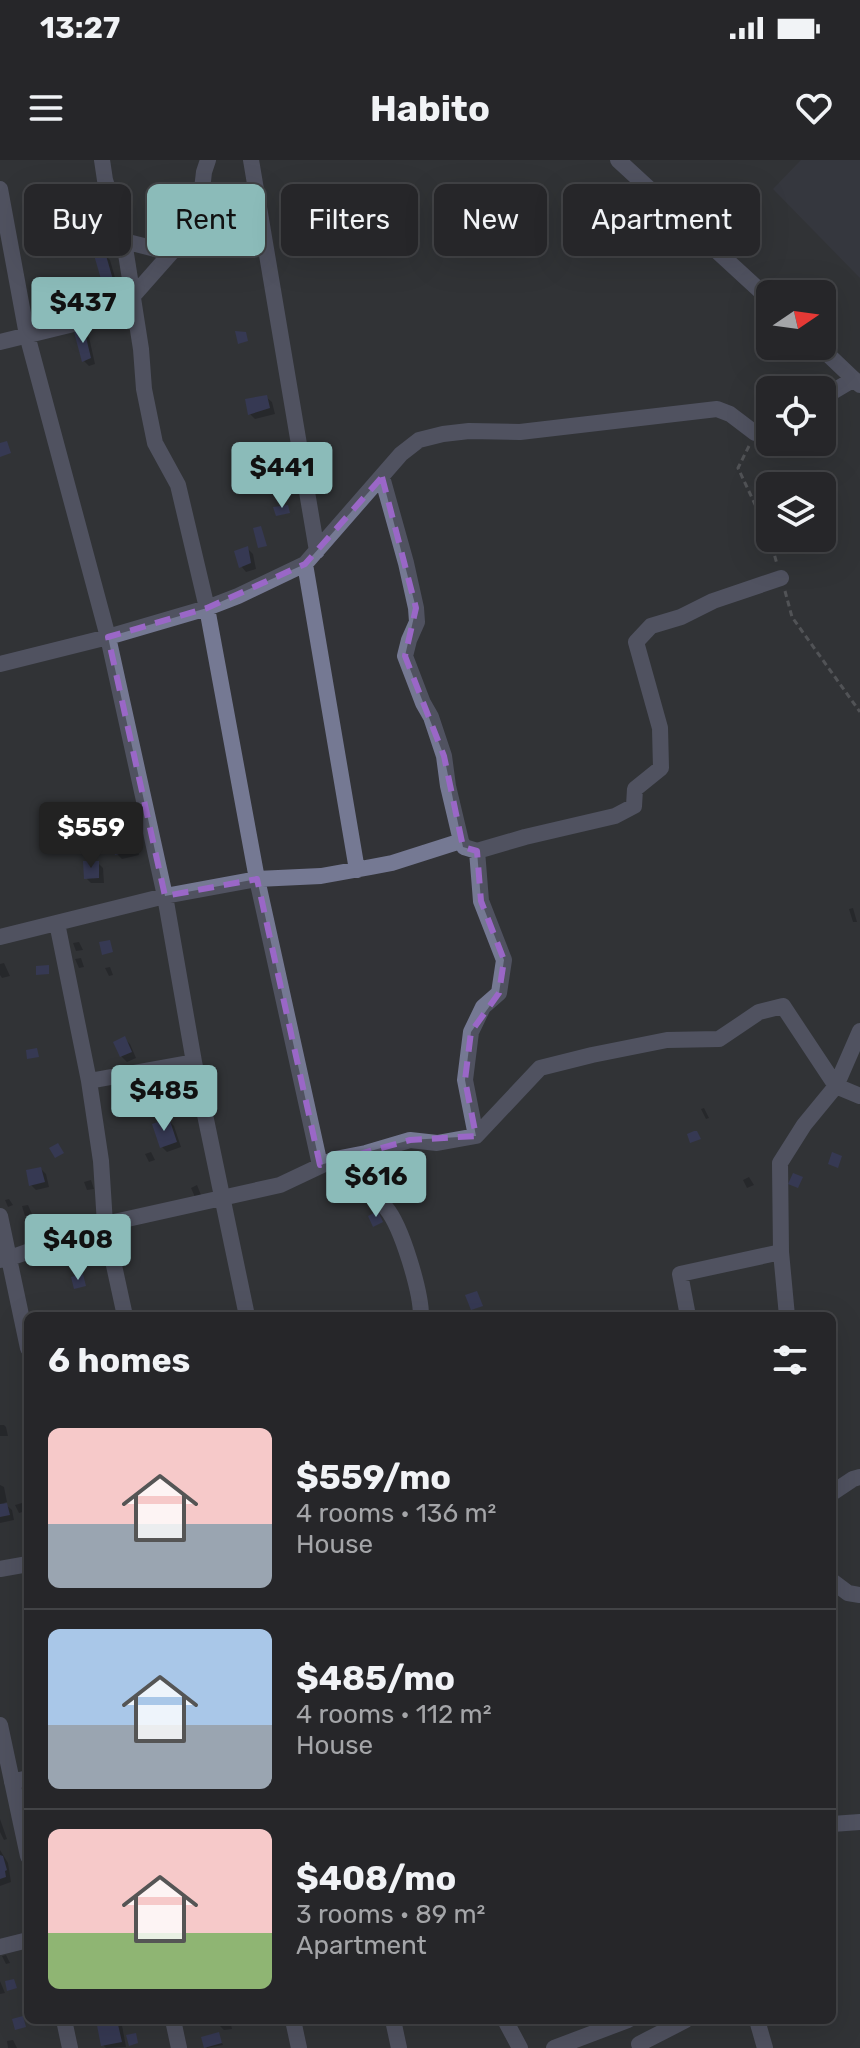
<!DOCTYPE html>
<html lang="en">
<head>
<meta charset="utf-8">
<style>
  :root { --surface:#262629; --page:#323235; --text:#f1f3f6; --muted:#a4a5a8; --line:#424346; --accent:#8bbbb9 }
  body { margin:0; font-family:Rubik,sans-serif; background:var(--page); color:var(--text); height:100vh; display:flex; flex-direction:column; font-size:30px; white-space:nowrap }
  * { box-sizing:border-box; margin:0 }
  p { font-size:26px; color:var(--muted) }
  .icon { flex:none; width:44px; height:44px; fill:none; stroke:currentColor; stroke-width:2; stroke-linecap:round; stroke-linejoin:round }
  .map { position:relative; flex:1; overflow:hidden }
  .panel { position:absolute; left:24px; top:1152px; width:812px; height:712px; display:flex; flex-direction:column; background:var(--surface); border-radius:12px; box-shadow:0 8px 32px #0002,0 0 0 2px var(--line) }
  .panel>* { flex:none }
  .banner { position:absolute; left:24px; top:24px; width:812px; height:72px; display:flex; gap:16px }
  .needle { width:52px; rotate:77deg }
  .controls { position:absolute; left:756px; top:120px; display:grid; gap:16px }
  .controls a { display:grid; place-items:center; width:80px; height:80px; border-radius:12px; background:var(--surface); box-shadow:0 8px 32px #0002,0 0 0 2px var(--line); font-size:40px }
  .price { position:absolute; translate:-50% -68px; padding:0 18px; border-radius:8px; background:var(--accent); color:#111; font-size:26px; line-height:52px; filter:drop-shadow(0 2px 4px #0008) }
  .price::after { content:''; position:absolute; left:50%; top:48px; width:24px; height:18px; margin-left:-12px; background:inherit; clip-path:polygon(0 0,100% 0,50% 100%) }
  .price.current { background:#222; color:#fff }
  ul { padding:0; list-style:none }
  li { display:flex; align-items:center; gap:24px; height:200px; padding:0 24px }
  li+li { border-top:2px solid var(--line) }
  li span { display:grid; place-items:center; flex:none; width:224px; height:160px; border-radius:12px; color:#555 }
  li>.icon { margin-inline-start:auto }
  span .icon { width:96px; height:96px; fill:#fffc; stroke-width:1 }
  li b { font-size:34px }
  h2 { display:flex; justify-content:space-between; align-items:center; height:96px; padding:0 24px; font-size:34px }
  .tag { padding:0 28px; border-radius:12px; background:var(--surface); box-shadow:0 8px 32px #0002,0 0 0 2px var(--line); font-size:28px; line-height:72px }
  .tag.current { background:var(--accent); color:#111 }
  .status { display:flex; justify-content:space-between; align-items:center; height:56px; padding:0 40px; background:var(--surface); direction:ltr }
  .status svg { height:22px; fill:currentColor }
  header { display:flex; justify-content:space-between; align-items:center; height:104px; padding:0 24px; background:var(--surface); font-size:36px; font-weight:700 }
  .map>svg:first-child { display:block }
  .built { fill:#3b3d47 }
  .shadow { fill:#0007 }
  .building { fill:#3c4175 }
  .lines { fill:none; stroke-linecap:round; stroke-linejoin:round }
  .path { stroke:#797a7d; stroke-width:3; stroke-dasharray:6 4; stroke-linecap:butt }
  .minor { stroke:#757993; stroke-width:16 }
  .marked { fill:none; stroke:#9a67c7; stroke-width:6; stroke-dasharray:16 10; stroke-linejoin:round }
</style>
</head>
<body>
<div class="status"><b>13:27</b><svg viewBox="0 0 49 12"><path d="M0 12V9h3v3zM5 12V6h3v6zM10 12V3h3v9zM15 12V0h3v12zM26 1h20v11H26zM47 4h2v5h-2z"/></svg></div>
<header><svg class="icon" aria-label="menu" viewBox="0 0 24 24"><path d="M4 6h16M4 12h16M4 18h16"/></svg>Habito<svg class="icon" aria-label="heart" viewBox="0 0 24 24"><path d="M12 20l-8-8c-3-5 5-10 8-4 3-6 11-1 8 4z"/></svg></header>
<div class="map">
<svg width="860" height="1888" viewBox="0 0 860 1888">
  <rect width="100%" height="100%" fill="#323337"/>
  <path class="built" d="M801 0H860V118L773 29Z"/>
  <path class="shadow" d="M105 95 110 100 118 128 110 130 104 125Z
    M84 172 89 177 95 204 89 206 84 201Z
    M266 237 272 242 275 254 255 259 250 254Z
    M247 285 250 293H244L242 286Z
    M247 388 253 394 256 409 246 412 241 406Z
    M127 661 133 666 139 695 122 699 117 694Z
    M98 703 103 708 104 723H91L86 718Z
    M853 748 857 762H853L849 749Z
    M79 782 83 790 76 791 73 783Z
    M81 798 84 807 79 808 75 799Z
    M4 803 10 816 2 818 0 815V804Z
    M110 807 113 815 109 816 105 808Z
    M125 879 130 884 136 898 127 902 121 896Z
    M704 948 709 958 706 959 701 949Z
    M168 960 174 966 181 987 167 992 162 987Z
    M151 992 155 1000 149 1002 145 994Z
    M41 1009 46 1014 49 1027 36 1030 31 1025Z
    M749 1017 754 1025 747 1028 743 1020Z
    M91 1020 94 1029 87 1030 84 1022Z
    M197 1025 201 1035 195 1037 191 1028Z
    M9 1039 13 1045 8 1047 5 1040Z
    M28 1045 32 1054 25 1056 22 1046Z
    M82 1087 86 1095 82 1096 78 1088Z
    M59 1096 63 1105 57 1106 53 1097Z
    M0 1265H4L6 1267 8 1276H0Z
    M0 1325 4 1327 7 1342 4 1343 12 1350 14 1360 0 1363V1346H2L0 1344Z
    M22 1343 26 1351 19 1353 15 1345Z
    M0 1659 7 1679 4 1680 0 1672Z
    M0 1690 8 1703 11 1722 0 1726Z
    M6 1795 10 1803 6 1804 2 1796Z
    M0 1821 5 1833 0 1834Z
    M46 1860H54L55 1864 49 1866Z
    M98 1860H121L126 1887 106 1888 103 1885Z
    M218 1860H230L232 1869 224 1870 219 1865Z
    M218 1874 223 1885 207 1888 206 1887Z
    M13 1880 17 1888H8L7 1881Z"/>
  <path class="building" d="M103 68 107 81 94 84 92 70Z
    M105 92 114 123 103 126 94 95Z
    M84 169 91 198 82 202 74 172Z
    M235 171 246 172 248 181 238 184Z
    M267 235 270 248 248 255 245 239Z
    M7 281 11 293 0 297V283Z
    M288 345 290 353 276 356 273 347Z
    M261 366 267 386 258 388 253 368Z
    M248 386 251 403 239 408 234 391Z
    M128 658 135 690 115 695 108 663Z
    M83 701H99V718L84 719Z
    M110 780 113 792 102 795 99 782Z
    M49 805V814L36 815V806Z
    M125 876 132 892 120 897 113 882Z
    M37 888 39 897 27 899 26 890Z
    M169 958 177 982 160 988 152 964Z
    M694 971H697L701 979 690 983 687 974Z
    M58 983 64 993 55 998 49 988Z
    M832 992 842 996 838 1008 828 1004Z
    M41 1007 45 1022 29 1026 26 1010Z
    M793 1013 803 1017 798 1028 788 1024Z
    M378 1051 383 1062 373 1067 368 1056Z
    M58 1056 60 1066 51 1069 48 1059Z
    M83 1114 86 1126 74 1129 71 1117Z
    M477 1131 483 1146 471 1150 465 1135Z
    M7 1343 10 1355 0 1357V1344Z
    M0 1695 3 1696 7 1710 5 1711 6 1717 0 1719Z
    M14 1819 17 1828 7 1831 5 1821Z
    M23 1856 26 1867 15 1870 12 1859Z
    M96 1860H117L122 1882 101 1886Z
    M219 1872 222 1883 204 1888 201 1877Z
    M136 1873 138 1883 129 1886 126 1875Z"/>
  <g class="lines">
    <path class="path" d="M749 286 738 308 768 372 777 404
      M785 431 792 457 860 552"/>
    <path class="minor" d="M102 0 105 20 124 81 171 93
      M251 0 317 391
      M618 0 770 140
      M0 29 27 175 108 477 0 504
      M124 81 141 189 144 229 155 283 178 325 207 448 108 477 165 736 194 902 247 1156
      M0 182 106 156 133 136 171 93 187 69 201 38 204 12 208 0
      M819 186 860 225
      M822 238 854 219
      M382 317 406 403 416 448 417 462 409 480 405 496 423 543 431 557 444 596 448 626 461 681
      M305 404 357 710
      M57 763 89 921 101 1001 105 1064 125 1156
      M0 777 165 736 257 719 321 716 371 707 392 703 461 681 464 687 477 691 525 677 615 656 634 646 635 629 661 608 660 568 636 482 651 466 681 457 713 441 781 418
      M89 921 194 902
      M476 976 465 920 471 872 483 847 499 833 504 800 481 741 477 691
      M335 999C352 1015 372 1030 386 1048 402 1067 421 1132 421 1156
      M320 1005 257 719 207 448 238 436 305 404 401 294 419 280 443 274 469 271 520 272 717 249 730 254 755 273 770 266
      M0 1056 28 1188
      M781 1092 787 1156
      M0 1100 10 1098 105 1064 280 1025 335 999 366 993 410 980 437 983 476 976 540 908 592 895 667 880 719 879 759 852 783 846 836 926 860 936
      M688 1156 680 1114 781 1092 780 1003 804 965 836 926 860 871
      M832 1333 853 1319 860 1317
      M0 1409 28 1404
      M832 1421 848 1433 860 1435
      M0 1565 28 1696
      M12 1622 28 1618
      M832 1664 860 1662
      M0 1787 28 1780
      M64 1860 70 1888
      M173 1860 179 1888
      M293 1860 299 1888
      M393 1860 399 1888
      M505 1860 520 1888
      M757 1860 765 1888
      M639 1884 686 1860
      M554 1888 628 1860"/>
  </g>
  <path d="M0 0H860V1888H0ZM382 317 416 448 405 496 444 596 463 687 477 691 481 741 504 800 499 833 471 872 465 920 476 976 410 980 320 1005 257 719 165 736 108 477 207 448 305 404Z" fill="#323337" fill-opacity=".55" fill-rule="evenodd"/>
  <path class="marked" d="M382 317 416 448 405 496 444 596 463 687 477 691 481 741 504 800 499 833 471 872 465 920 476 976 410 980 320 1005 257 719 165 736 108 477 207 448 305 404Z"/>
</svg>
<div class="controls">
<a><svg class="needle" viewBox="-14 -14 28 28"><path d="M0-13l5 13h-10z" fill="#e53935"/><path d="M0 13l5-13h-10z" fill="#a4a5a8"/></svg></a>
<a><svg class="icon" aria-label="locate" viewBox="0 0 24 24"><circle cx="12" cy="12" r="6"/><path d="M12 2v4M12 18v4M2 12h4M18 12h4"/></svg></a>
<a><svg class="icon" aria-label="layers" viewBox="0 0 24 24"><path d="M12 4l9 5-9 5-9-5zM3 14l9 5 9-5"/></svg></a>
</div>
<b class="price" style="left:83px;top:185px">$437</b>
<b class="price" style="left:282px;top:350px">$441</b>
<b class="price current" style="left:91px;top:710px">$559</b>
<b class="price" style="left:164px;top:973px">$485</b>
<b class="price" style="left:376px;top:1059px">$616</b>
<b class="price" style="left:78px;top:1122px">$408</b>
<div class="banner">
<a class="tag">Buy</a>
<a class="tag current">Rent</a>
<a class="tag">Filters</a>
<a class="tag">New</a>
<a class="tag">Apartment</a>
</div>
<section class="panel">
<h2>6 homes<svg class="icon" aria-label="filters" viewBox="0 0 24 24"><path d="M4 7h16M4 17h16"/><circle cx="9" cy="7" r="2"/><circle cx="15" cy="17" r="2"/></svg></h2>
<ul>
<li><span style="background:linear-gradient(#f6c9c9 60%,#9aa5b1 0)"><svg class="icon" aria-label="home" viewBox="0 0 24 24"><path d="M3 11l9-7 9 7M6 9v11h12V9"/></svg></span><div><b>$559/mo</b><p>4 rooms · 136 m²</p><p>House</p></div></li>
<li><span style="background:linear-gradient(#a9c7e8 60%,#9aa5b1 0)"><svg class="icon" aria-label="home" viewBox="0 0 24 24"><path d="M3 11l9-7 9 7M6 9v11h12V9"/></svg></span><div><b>$485/mo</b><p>4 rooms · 112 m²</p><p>House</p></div></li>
<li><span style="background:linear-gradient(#f6c9c9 65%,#8fb573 0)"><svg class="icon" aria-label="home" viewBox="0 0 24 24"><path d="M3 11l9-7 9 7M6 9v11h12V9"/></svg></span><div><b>$408/mo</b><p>3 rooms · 89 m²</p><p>Apartment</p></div></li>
</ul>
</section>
</div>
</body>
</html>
